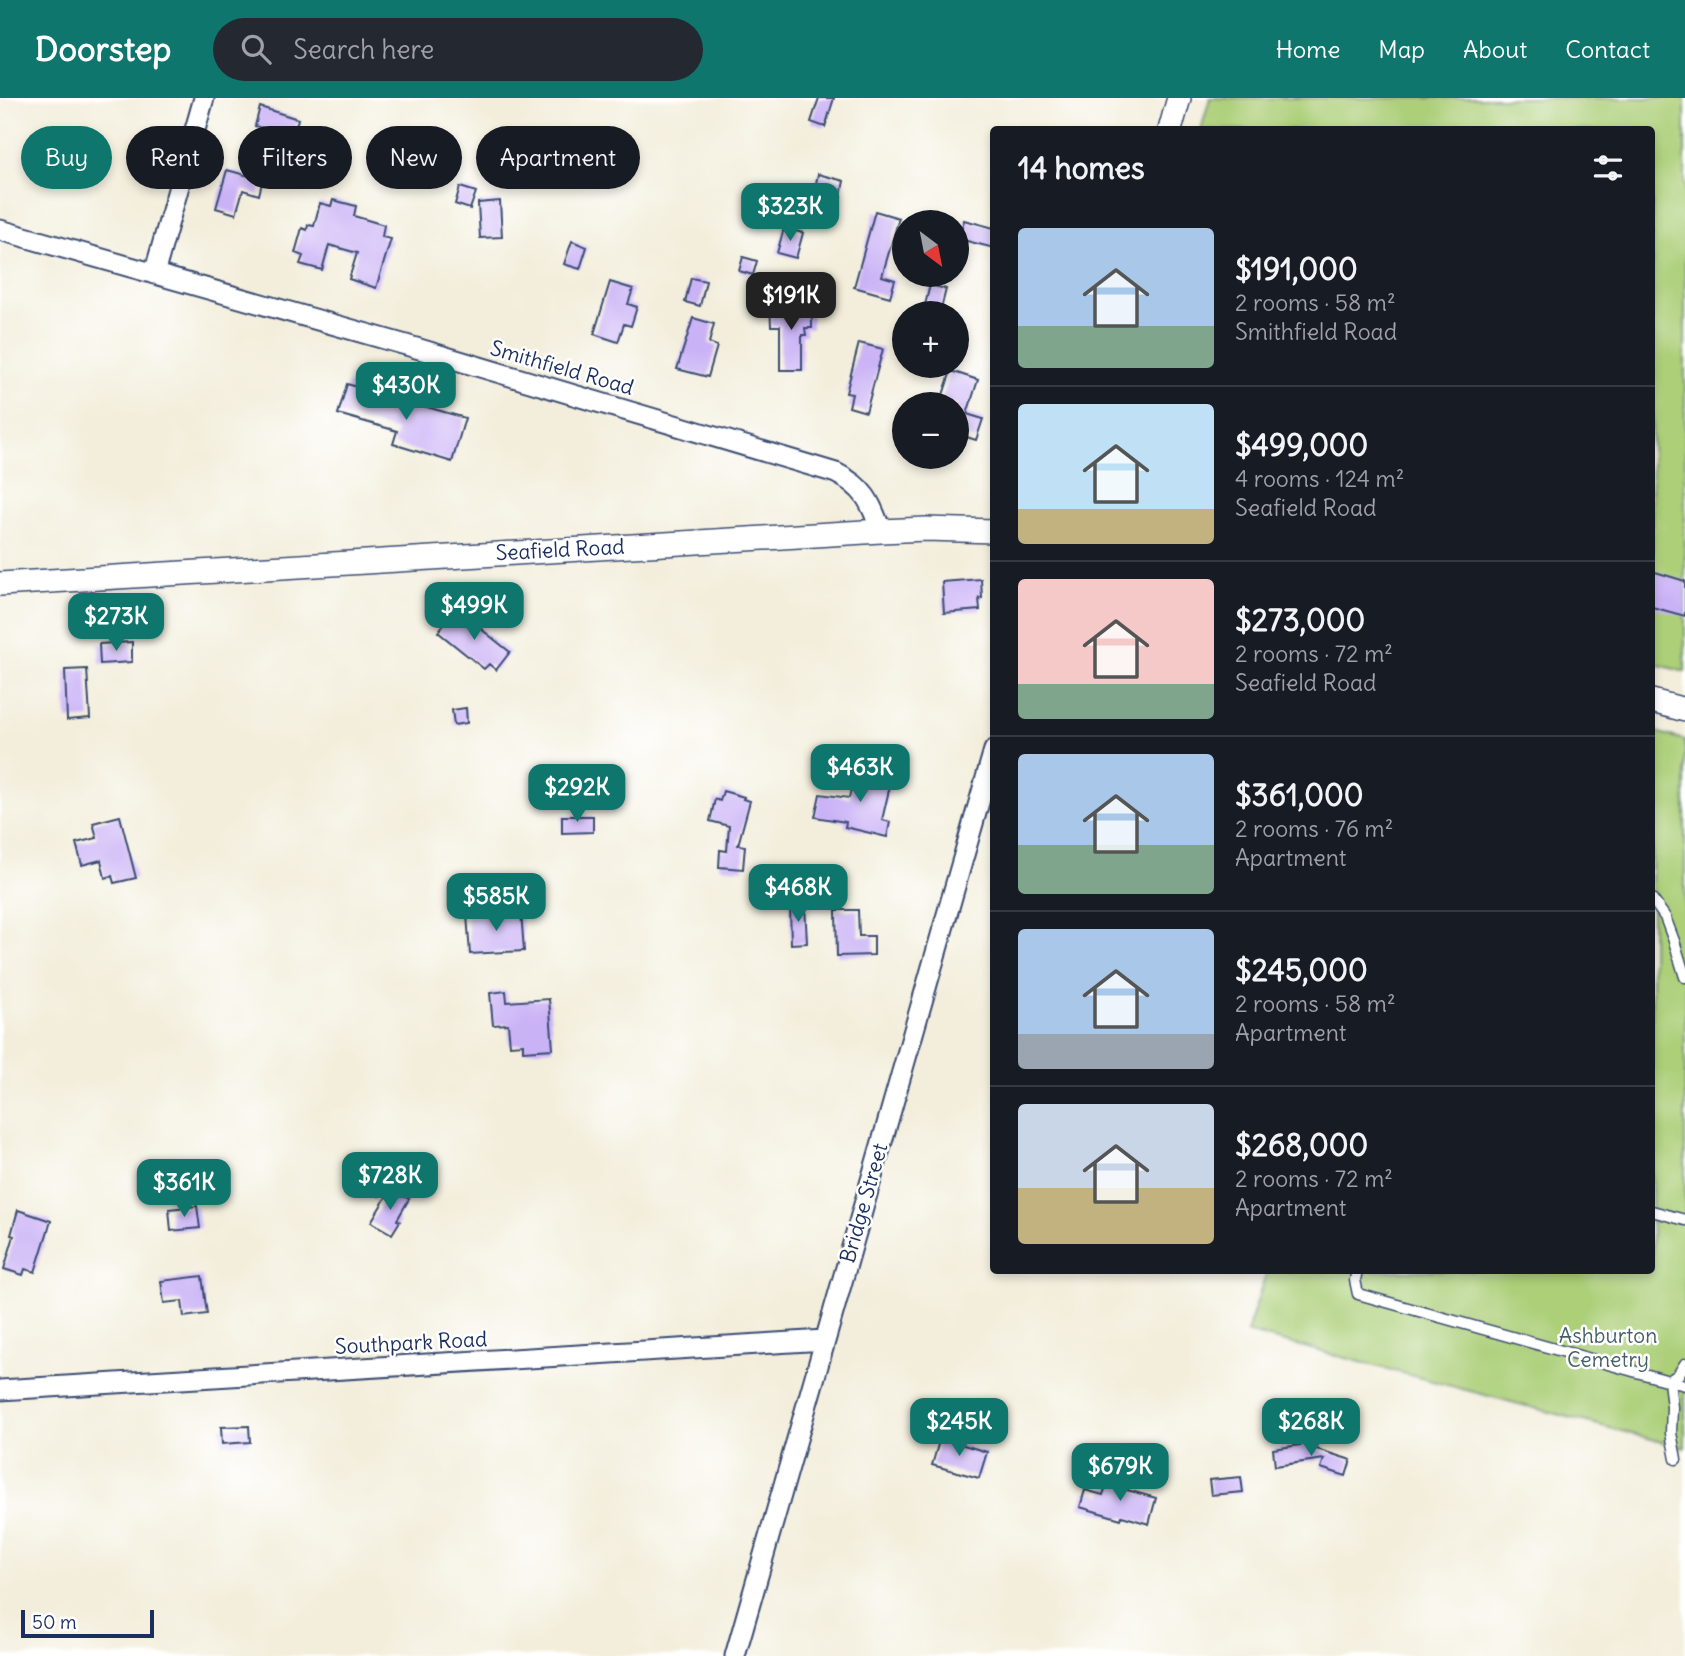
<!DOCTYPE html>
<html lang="en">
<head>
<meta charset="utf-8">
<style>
  :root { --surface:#171b24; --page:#242831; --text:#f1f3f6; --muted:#9ea1a6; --line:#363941; --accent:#0f766e }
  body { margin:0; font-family:Delius,sans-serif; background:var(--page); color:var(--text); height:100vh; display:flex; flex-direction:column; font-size:26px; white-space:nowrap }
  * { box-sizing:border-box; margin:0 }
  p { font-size:23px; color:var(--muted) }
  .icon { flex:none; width:38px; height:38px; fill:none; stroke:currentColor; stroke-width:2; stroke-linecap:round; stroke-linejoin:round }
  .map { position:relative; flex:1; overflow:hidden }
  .sheet { position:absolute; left:990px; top:28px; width:665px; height:1148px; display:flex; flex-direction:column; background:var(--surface); border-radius:7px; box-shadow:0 4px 10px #0003 }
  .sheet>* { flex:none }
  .top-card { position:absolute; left:21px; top:28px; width:665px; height:63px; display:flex; gap:14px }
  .needle { width:46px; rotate:148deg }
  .buttons { position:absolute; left:892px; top:112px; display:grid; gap:14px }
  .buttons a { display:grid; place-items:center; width:77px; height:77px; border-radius:50%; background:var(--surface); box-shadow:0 4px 10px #0003; font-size:35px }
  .scale { position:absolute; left:21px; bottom:18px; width:133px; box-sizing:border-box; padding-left:7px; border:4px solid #1b2f5e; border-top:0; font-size:19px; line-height:24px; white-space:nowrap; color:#1b2f5e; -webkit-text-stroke:5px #fff; paint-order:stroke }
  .price { position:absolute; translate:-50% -60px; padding:0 16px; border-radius:14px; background:var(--accent); color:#fff; font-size:23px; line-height:46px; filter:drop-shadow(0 2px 4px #0008) }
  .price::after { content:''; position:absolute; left:50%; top:42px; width:21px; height:16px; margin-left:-10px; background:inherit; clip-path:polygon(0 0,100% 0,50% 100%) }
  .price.current { background:#222; color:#fff }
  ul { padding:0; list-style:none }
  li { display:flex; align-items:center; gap:21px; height:175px; padding:0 28px }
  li+li { border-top:2px solid var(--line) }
  li span { display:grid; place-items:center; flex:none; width:196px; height:140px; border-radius:7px; color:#555 }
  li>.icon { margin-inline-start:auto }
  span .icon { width:84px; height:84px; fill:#fffc; stroke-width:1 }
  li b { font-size:30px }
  h2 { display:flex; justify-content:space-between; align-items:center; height:84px; padding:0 28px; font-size:30px }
  .chip { padding:0 24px; border-radius:32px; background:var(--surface); box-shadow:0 4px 10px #0003; font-size:24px; line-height:63px }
  .chip.current { background:var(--accent); color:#fff }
  header { display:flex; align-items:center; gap:42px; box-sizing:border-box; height:98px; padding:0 35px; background:var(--accent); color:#fff }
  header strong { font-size:33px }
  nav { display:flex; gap:38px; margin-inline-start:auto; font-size:24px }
  .search { width:490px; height:63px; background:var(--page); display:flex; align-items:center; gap:18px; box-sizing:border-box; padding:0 24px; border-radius:38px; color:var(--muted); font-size:26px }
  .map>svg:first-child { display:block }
  .green { fill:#accf78; stroke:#647f6b; stroke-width:2 }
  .building { fill:#cab2f6 }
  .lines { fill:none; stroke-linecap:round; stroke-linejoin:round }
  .service-casing { stroke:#3b4c71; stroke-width:13 }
  .minor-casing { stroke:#3b4c71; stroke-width:23 }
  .tertiary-casing { stroke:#3b4c71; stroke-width:26 }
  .service { stroke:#fff; stroke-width:10 }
  .minor { stroke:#fff; stroke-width:19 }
  .tertiary { stroke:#fff; stroke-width:23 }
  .labels { text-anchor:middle; stroke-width:5; stroke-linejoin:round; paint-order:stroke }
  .street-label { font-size:21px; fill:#1b2f5e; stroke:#fff }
  .park-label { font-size:21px; fill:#465f66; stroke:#fff }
</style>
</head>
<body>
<header>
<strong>Doorstep</strong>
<div class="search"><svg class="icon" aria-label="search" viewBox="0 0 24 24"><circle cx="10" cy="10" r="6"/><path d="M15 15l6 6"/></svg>Search here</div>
<nav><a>Home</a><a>Map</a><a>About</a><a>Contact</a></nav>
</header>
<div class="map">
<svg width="1685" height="1558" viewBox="0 0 1685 1558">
  <rect width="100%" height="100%" fill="#fff"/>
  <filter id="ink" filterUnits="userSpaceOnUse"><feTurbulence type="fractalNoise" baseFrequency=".0143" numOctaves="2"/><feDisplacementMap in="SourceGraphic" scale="14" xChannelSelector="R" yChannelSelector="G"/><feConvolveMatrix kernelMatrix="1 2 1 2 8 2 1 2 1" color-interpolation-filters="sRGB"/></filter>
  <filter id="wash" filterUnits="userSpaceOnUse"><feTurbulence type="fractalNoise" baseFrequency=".00686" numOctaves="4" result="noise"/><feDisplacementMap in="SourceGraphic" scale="28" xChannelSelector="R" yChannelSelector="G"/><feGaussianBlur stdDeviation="1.57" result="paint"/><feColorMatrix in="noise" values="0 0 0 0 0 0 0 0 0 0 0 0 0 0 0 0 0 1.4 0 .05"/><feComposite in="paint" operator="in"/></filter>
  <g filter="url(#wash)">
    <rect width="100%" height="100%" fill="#f3eedb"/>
    <path class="green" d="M1210 0H1685V574L1652 565V32H1201Z
      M1652 633 1685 642V1350L1247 1234 1267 1173 1652 1172Z"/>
    <g id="blocks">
      <path class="building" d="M819 0H834L825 29 811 24Z
        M260 9 298 21 293 39 255 28Z
        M423 32 437 70 387 86 381 67 406 58 400 40Z
        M567 50 591 56 585 79 561 73Z
        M250 66 266 68 259 97 243 92 236 116 216 110 227 72 249 78Z
        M818 76 844 83 841 97 815 90Z
        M460 89 476 94 470 111 455 106Z
        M333 102 356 108 354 118 384 127 382 139 391 141 376 190 349 181 357 155 329 147 322 172 300 166 303 158 295 155 302 130 307 132 308 127 314 128 320 105 331 108Z
        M500 103 502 139 480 140 478 105Z
        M875 113 899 120 882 178 895 182 890 199 854 189Z
        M964 122 994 130V150L959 141Z
        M784 130 803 135 796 160 777 155Z
        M572 143 587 149 580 171 564 166Z
        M743 159 757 163 753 177 739 173Z
        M691 180 706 183 700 208 685 204Z
        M610 184 633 191 628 206 637 209 631 228 624 226 618 244 594 236Z
        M930 187 946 191 940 215H923Z
        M770 206H812V230H805L806 237H802V272H780V228H771Z
        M693 220 714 226 709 245 717 248 708 279 677 271Z
        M859 245 883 251 866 314 849 309 852 296 846 295Z
        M951 273 978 282 967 316 983 321 976 342 957 336V306H940Z
        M347 286 465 320 452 364 393 346 397 333 338 316Z
        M1652 473 1685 483V518L1652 509Z
        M981 481 982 500H979L980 512 944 515 942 484Z
        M452 515 467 527 471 523 510 554 496 572 489 566 484 571 438 534Z
        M132 544V564L100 566 99 546Z
        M87 571 90 620 67 622 65 572Z
        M466 610 467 625 454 627 452 612Z
        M856 671 892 679 882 722 890 724 887 739 845 729 846 724 815 719 820 696 849 700Z
        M723 693 744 699 743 701 750 703 738 747 745 748 743 771 719 769 720 752 727 753 729 728 710 723 715 701 720 703Z
        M120 718 136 780 114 785 112 778 105 780 101 762 82 767 76 745 97 740 93 725Z
        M562 718H593V734L562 735Z
        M790 807H805L807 845 791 846Z
        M836 812H858L859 838H874V857L837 858Z
        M521 813 524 853 470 856 467 817Z
        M506 893 507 904 549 901 553 951 523 953V946L510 947 508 926 493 927 490 895Z
        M376 1065 392 1074 379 1098 362 1088Z
        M391 1091 409 1101 397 1122 400 1123 392 1136 371 1124Z
        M197 1108 200 1130 171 1133 169 1111Z
        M18 1112 51 1123 35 1174 25 1171 23 1177 4 1171 14 1138 11 1137Z
        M202 1178 207 1216 184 1219 182 1203 164 1205 161 1183Z
        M249 1328 250 1344 222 1346 221 1329Z
        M940 1340 987 1354 979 1380 932 1367Z
        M1307 1346V1348L1351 1362 1346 1378 1321 1370 1324 1361 1275 1368 1273 1351Z
        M1241 1379 1243 1394 1211 1397 1209 1382Z
        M1108 1382 1128 1388 1127 1392 1156 1400 1149 1426 1122 1418 1121 1421 1080 1409 1085 1392 1103 1397Z"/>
    </g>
  </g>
  <g filter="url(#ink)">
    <use href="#blocks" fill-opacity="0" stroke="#3b4c71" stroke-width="2"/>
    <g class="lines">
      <g class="service-casing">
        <path id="service" d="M1652 801 1665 819 1674 843 1685 879
          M1652 1113 1685 1122
          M1357 1172 1355 1182 1358 1196 1669 1283 1678 1277 1685 1266
          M1676 1361 1671 1335 1672 1309 1669 1283 1685 1287"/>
      </g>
      <g class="minor-casing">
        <path id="minor" d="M0 132 406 247 836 375C864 389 871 404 881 433
          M154 176 204 0
          M0 1292 825 1242
          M735 1558 994 652"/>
      </g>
      <g class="tertiary-casing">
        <path id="tertiary" d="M1170 32 1179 0
          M0 486 881 433 926 431 994 433
          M1652 603 1685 612"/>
      </g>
      <use href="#service" class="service"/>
      <use href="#minor" class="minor"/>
      <use href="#tertiary" class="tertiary"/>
    </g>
  </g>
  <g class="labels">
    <g class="street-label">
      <text transform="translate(562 270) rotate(16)" y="7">Smithfield Road</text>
      <text transform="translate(560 452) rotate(-3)" y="7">Seafield Road</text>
      <text transform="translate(864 1105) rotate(-74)" y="7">Bridge Street</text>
      <text transform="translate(411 1245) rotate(-3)" y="7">Southpark Road</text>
    </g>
    <g class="park-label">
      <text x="1608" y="1245">Ashburton<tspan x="1608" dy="24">Cemetry</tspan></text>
    </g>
  </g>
</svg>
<div class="buttons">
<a><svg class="needle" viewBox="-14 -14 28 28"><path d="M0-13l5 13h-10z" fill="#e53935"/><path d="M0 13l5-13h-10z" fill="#9ea1a6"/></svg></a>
<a>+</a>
<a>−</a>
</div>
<div class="scale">50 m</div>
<b class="price" style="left:790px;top:145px">$323K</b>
<b class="price current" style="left:791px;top:234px">$191K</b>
<b class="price" style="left:406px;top:324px">$430K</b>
<b class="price" style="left:474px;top:544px">$499K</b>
<b class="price" style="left:116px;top:555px">$273K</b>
<b class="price" style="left:860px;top:706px">$463K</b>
<b class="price" style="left:577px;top:726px">$292K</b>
<b class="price" style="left:798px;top:826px">$468K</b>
<b class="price" style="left:496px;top:835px">$585K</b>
<b class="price" style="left:390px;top:1114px">$728K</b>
<b class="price" style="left:184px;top:1121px">$361K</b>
<b class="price" style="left:959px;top:1360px">$245K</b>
<b class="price" style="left:1311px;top:1360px">$268K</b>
<b class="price" style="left:1120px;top:1405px">$679K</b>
<div class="top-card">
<a class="chip current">Buy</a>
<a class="chip">Rent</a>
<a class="chip">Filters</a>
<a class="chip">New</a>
<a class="chip">Apartment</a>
</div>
<section class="sheet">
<h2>14 homes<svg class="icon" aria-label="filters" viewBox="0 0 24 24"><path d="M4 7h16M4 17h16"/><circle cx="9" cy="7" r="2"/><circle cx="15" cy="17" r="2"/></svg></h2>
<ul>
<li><span style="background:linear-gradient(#a9c7e8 70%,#7fa58c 0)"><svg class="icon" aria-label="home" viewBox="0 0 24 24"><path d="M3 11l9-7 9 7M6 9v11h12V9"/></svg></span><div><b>$191,000</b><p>2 rooms · 58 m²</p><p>Smithfield Road</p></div></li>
<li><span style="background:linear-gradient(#bfe0f5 75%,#c2b280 0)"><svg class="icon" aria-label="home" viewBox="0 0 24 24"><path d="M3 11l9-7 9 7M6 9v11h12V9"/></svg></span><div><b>$499,000</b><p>4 rooms · 124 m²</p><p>Seafield Road</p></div></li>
<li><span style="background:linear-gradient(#f6c9c9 75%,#7fa58c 0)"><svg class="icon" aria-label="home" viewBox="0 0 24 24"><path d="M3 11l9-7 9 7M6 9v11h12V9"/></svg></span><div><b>$273,000</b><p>2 rooms · 72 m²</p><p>Seafield Road</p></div></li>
<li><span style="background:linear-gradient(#a9c7e8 65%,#7fa58c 0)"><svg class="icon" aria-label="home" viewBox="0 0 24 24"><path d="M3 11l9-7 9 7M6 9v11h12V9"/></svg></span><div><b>$361,000</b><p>2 rooms · 76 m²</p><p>Apartment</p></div></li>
<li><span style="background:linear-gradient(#a9c7e8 75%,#9aa5b1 0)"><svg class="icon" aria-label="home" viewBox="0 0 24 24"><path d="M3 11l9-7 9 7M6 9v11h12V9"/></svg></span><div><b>$245,000</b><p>2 rooms · 58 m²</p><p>Apartment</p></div></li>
<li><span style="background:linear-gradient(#c9d6e8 60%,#c2b280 0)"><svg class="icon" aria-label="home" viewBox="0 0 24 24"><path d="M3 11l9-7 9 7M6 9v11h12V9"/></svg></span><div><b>$268,000</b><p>2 rooms · 72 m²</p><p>Apartment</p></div></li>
</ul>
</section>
</div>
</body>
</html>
